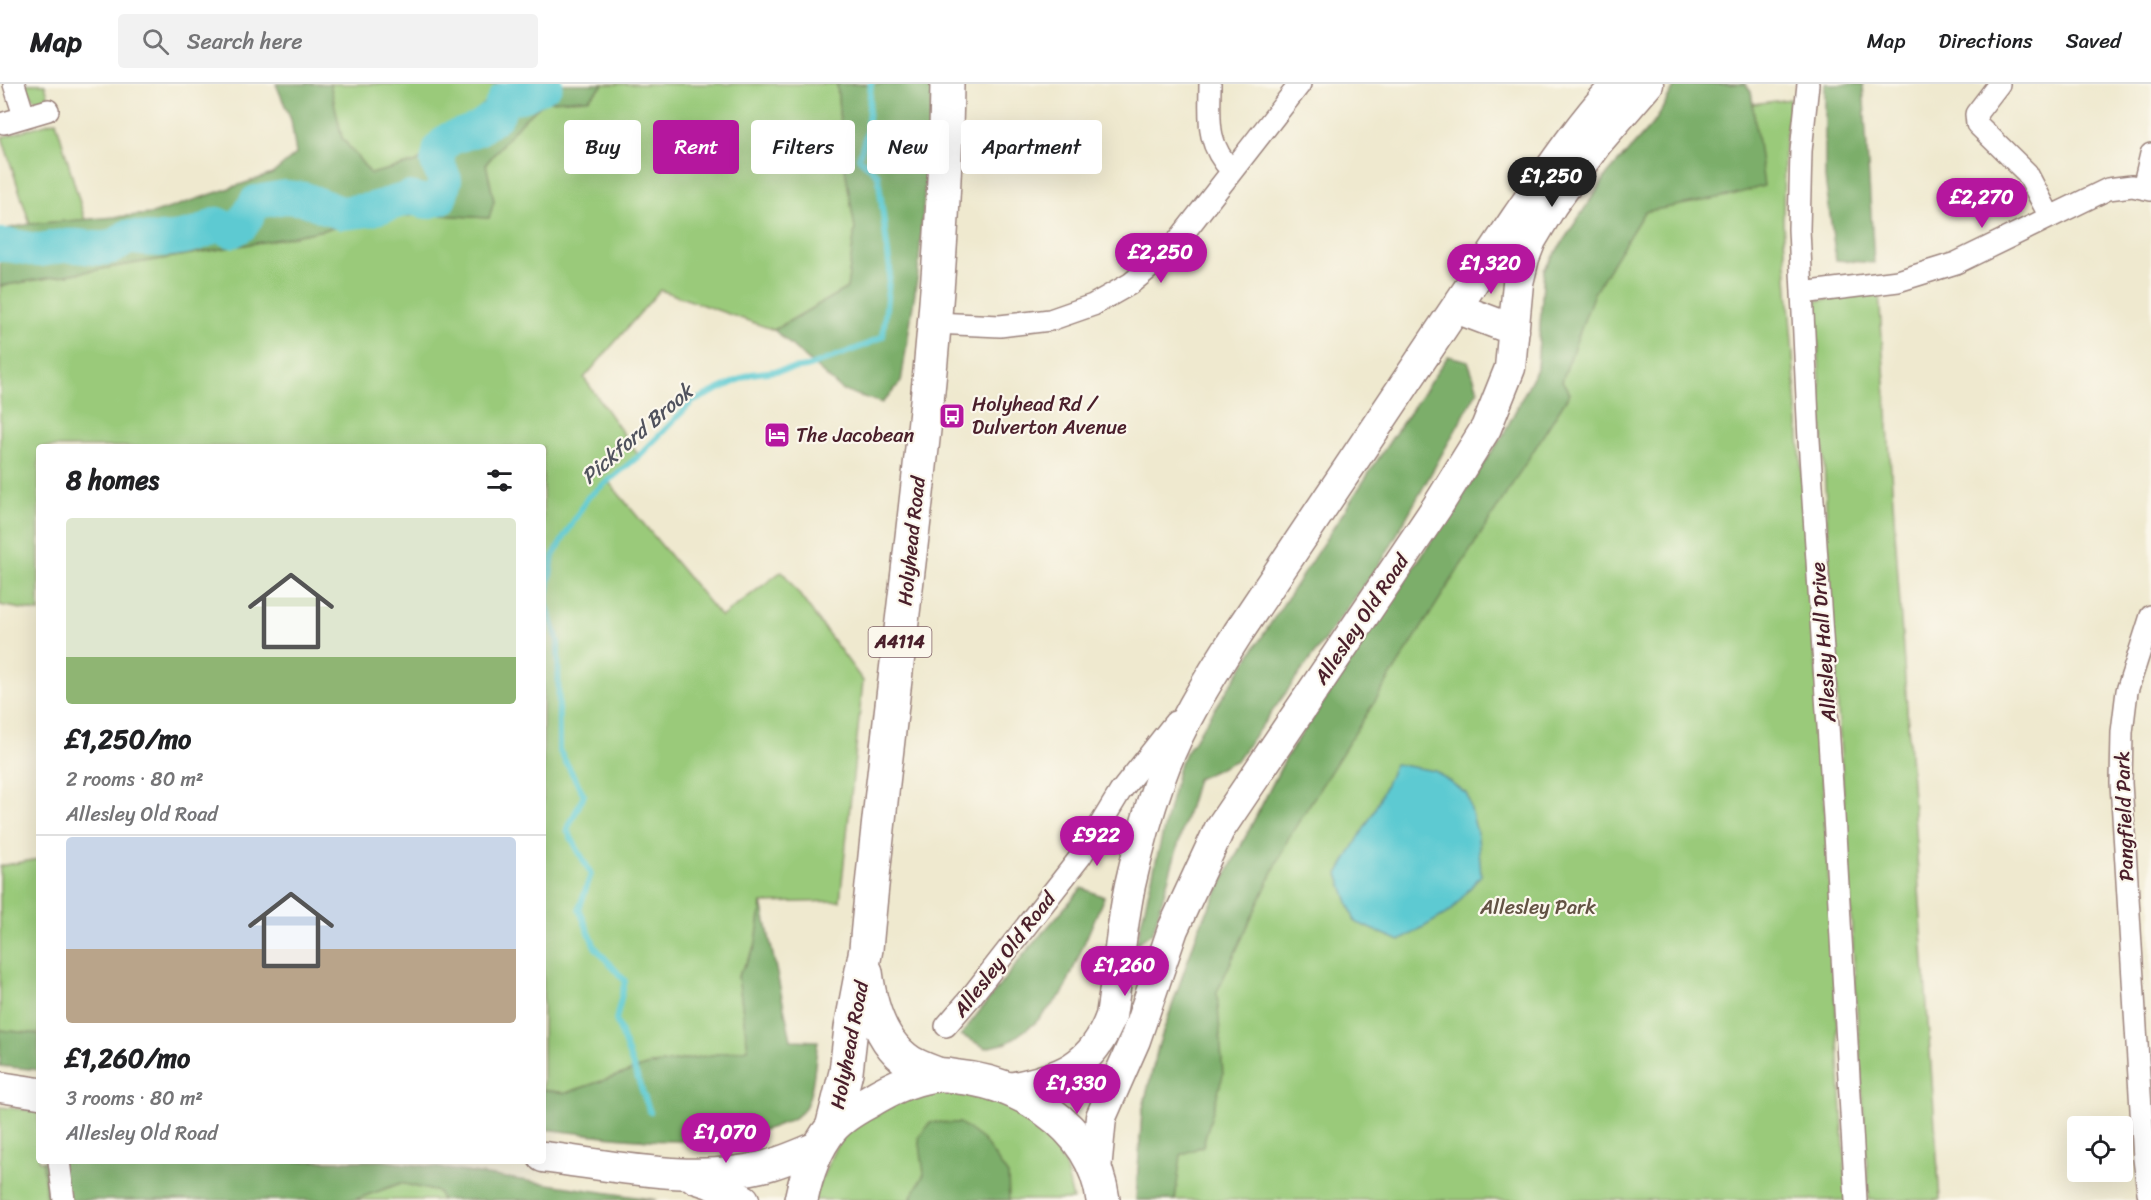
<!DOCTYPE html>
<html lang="en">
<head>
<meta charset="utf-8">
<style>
  :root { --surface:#fff; --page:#f2f2f2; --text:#202124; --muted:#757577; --line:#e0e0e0; --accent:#b5179e }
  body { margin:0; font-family:Sriracha,sans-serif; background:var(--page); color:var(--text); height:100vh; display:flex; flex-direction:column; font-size:22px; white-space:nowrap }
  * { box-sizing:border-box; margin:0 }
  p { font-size:20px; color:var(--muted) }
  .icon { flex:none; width:33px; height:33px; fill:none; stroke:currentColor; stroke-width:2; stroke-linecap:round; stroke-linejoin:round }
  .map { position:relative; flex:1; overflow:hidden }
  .details { position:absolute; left:36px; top:360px; width:510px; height:720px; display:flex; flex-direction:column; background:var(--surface); border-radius:6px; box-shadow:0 6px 24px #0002 }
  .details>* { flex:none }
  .hud { position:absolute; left:564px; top:36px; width:570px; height:54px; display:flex; gap:12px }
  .fabs { position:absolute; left:2067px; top:1032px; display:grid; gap:12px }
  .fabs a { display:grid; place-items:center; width:66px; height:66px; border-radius:6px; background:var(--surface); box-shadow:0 6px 24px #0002; font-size:30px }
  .price { position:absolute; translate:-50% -51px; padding:0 14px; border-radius:21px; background:var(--accent); color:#fff; font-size:20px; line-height:39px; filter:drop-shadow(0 2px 3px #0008) }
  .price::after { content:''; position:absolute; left:50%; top:36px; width:18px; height:14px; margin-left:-9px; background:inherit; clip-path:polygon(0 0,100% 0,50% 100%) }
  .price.current { background:#222; color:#fff }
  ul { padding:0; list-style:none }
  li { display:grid; align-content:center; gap:12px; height:318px; padding:0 30px }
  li+li { border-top:2px solid var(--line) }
  li span { display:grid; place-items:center; height:186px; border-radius:6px; color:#555 }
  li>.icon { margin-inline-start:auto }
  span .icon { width:108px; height:108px; fill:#fffc; stroke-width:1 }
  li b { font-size:26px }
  h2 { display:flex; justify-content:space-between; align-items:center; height:72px; padding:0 30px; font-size:26px }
  .tag { padding:0 21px; border-radius:6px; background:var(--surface); box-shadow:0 6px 24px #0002; font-size:21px; line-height:54px }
  .tag.current { background:var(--accent); color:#fff }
  header { display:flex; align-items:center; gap:36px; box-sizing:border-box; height:84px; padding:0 30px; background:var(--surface); border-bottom:2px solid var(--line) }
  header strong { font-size:28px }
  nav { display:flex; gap:33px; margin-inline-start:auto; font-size:21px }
  .search { width:420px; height:54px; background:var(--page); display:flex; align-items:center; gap:15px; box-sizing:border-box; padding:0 21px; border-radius:6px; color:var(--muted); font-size:22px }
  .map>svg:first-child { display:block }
  .green { fill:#9aca7a; stroke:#727452; stroke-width:1.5 }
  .forest { fill:#7bae6a; stroke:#62664a; stroke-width:1.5 }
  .water { fill:#5dcad2; stroke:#54747e; stroke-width:1.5 }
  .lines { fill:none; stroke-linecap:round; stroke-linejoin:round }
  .stream { stroke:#5dcad2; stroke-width:6 }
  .river { stroke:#5dcad2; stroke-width:34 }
  .minor-casing { stroke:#9c847d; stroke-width:24 }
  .secondary-casing { stroke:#9c847d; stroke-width:33 }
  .trunk-casing { stroke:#9c847d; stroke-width:36 }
  .minor { stroke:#fff; stroke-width:21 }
  .secondary { stroke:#fff; stroke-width:30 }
  .trunk { stroke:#fff; stroke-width:33 }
  .labels { text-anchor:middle; stroke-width:4.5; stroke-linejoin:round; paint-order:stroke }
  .shield { fill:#fbf7ec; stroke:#7f6065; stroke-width:1.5 }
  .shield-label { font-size:18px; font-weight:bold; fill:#4a1f2b }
  .poi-label { font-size:20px; fill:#4a1f2b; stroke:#fbf7ec; text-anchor:start }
  .street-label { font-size:20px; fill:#4a1f2b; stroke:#fbf7ec }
  .park-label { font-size:20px; fill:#625243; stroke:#fbf7ec }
  .water-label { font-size:21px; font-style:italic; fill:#50525d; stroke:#fbf7ec }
</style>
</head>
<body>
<header>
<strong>Map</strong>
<div class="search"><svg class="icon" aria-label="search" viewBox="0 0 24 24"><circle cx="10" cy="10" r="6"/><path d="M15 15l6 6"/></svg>Search here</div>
<nav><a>Map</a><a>Directions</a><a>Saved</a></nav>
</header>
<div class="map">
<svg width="2151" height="1116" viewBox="0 0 2151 1116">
  <rect width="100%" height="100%" fill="#fbf7ec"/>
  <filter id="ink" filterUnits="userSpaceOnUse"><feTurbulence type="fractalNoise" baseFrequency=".0167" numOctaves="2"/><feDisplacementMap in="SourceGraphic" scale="12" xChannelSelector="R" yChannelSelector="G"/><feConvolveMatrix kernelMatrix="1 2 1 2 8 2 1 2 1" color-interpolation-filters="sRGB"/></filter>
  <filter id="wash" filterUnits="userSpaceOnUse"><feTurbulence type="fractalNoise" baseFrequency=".008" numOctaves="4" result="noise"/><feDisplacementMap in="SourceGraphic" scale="24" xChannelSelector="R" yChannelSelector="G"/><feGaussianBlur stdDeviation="1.35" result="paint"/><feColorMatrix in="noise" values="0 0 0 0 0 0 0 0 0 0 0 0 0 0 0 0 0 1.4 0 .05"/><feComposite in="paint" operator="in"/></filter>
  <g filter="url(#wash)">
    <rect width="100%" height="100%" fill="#efe9cf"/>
    <path class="green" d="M23 0H45L50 19 35 16Z
      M330 0H507L417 78 371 90 342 54Z
      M604 0H837L842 65 855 145 847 204 774 246 660 206 584 294 639 372 608 397 721 533 782 487 863 597 840 817 762 819 755 864 738 892 748 965 646 982 566 1009 543 1006V363H39V528L0 521V202L274 156 373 136 424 130 489 134 494 117 486 80 520 39 546 17 588 15Z
      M1676 0H1745L1751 8 1753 20 1790 15 1784 70 1783 139 1817 592 1847 1116H1136L1142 1028 1159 960 1199 844 1287 672 1503 351 1537 285 1544 186 1607 91 1656 36Z
      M56 37 85 136 30 140 2 53Z
      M1879 209 1940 1116H1869L1830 499 1816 217Z
      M39 775V950L0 946V782Z
      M917 1003 1005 1016 1040 1043 1065 1081 1073 1116H812L844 1044Z
      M0 1023 38 1027 39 1077H43L46 1116H0Z
      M401 1099 438 1108 442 1116H354Z"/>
    <path class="forest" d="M276 0H330L342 54 371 90 417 78 507 0H604L588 15 546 17 520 39 486 80 494 117 489 134 424 130 373 136 274 156 0 202V146L30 140 152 130 272 90 296 70 291 36Z
      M837 0H933L918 189 901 298 882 319 842 306 774 246 847 204 855 145 842 65Z
      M1676 0H1745L1751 8 1764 102 1728 112 1644 128 1594 209 1562 297 1570 309 1289 753 1217 908 1223 991 1203 1062 1181 1071 1175 1116H1136L1142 1028 1159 960 1199 844 1287 672 1503 351 1537 285 1544 186 1607 91 1656 36Z
      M1825 0H1863L1874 179 1836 176 1825 94Z
      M1448 272 1468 277 1478 306 1383 475 1237 676 1197 695 1153 848 1136 860 1180 678 1388 360Z
      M1082 804 1104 813 1063 909 1035 939 1007 959 986 964 961 951 1025 869Z
      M762 819 791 956 818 957C815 974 814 1015 802 1028 795 1036 780 1040 770 1044 695 1068 619 1053 543 1045V1006L566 1009 646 982 748 965 738 892 755 864Z
      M0 946 39 950V986L0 982Z
      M930 1038 960 1039 983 1056 1008 1091 1009 1116H912L911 1113 924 1090 919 1053Z
      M43 1077H383L433 1083 656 1116H442L438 1108 401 1099 354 1116H46Z"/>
    <path class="water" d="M1395 680 1435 687 1467 710 1478 753 1481 791 1451 827 1400 857 1355 838 1338 790 1373 729Z"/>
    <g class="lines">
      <path class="stream" d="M650 1028 616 936 625 897 595 863 579 825 591 790 567 746 584 711 559 666 558 557 546 519 553 472 588 413 639 372 692 318 751 290 807 283 866 261 883 252 890 186 878 91 859 74 867 47 871 0"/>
      <path class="river" d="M0 161C13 160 24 165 37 166 46 166 56 162 65 162 89 160 107 173 127 153 157 158 191 157 217 140L232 147 242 141 256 118 285 113 305 115 341 129 369 126 410 114 427 118 440 114 445 96 437 78 440 64 449 55 478 45 497 31 504 16 525 11 546 0"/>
    </g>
  </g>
  <g filter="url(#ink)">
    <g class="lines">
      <g class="minor-casing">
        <path id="minor" d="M14 0 24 32
          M1210 0C1210 35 1205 59 1232 87
          M1808 0 1801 67 1799 145 1809 356 1834 732 1856 1116
          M1999 0 1976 30 1977 40 2027 89 2050 133
          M4 39 48 26
          M2143 104 2151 70
          M1802 209 1898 197 1956 179 2108 105 2132 102 2151 106
          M934 239 1000 242 1050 236 1093 221 1130 200 1169 168 1300 0
          M2151 532 2127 607 2122 648 2121 699 2144 1074 2148 1108 2151 1115
          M946 942 970 914 1081 772 1120 708 1175 638
          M59 1077 64 1116"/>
      </g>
      <g class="secondary-casing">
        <path id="secondary" d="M1456 224 1514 246
          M0 1003 39 1009
          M1009 1004C1059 995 1093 983 1111 932 1118 889 1121 844 1130 801 1138 765 1148 729 1160 695 1178 643 1209 595 1238 549L1516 134C1548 88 1579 41 1617 0
          M543 1073C616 1082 693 1100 766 1082 785 1077 803 1069 821 1061
          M1096 1086 1101 1033 1135 956 1173 845 1219 746 1437 423 1486 344 1510 284 1518 199 1524 174 1531 156 1552 121 1597 59 1648 0
          M695 1094 710 1099 744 1116"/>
      </g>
      <g class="trunk-casing">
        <path id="trunk" d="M866 888C870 920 881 959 910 978 918 983 930 987 940 991
          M832 1044 846 988 851 944 866 865C891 577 943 290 947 0
          M801 1116C806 1092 815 1065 831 1045 840 1034 855 1025 868 1018 889 1005 914 992 940 991 946 990 952 992 958 993 991 996 1019 1007 1046 1026 1077 1048 1098 1078 1103 1116"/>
      </g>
      <use href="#minor" class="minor"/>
      <use href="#secondary" class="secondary"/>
      <use href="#trunk" class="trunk"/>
    </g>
  </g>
  <defs>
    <g id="bus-square" transform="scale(1.35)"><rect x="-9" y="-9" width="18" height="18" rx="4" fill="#b5179e" stroke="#fbf7ec"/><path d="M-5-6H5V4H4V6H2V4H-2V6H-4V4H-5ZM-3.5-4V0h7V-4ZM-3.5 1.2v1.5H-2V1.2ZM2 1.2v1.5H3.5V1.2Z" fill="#fff"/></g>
    <g id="hotel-square" transform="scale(1.35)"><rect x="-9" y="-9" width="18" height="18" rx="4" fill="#b5179e" stroke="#fbf7ec"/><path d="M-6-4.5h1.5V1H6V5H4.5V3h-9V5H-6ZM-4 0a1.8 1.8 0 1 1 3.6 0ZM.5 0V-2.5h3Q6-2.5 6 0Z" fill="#fff"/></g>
  </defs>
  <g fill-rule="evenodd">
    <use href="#bus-square" x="952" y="332"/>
    <use href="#hotel-square" x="777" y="351"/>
  </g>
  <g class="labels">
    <rect class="shield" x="868.5" y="543" width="63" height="30" rx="4.5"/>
    <g class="shield-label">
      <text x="900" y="564">A4114</text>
    </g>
    <g class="poi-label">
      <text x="972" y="327">Holyhead Rd /<tspan x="972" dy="23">Dulverton Avenue</tspan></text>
      <text x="796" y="358">The Jacobean</text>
    </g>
    <g class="street-label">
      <text transform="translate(911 457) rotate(-84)" y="7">Holyhead Road</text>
      <text transform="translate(1361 535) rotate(-56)" y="7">Allesley Old Road</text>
      <text transform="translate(1823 558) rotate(-94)" y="7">Allesley Hall Drive</text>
      <text transform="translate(2124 732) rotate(-92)" y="7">Pangfield Park</text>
      <text transform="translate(1004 870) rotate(-52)" y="7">Allesley Old Road</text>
      <text transform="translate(849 961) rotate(-79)" y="7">Holyhead Road</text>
    </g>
    <g class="park-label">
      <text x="1538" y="830">Allesley Park</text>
    </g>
    <g class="water-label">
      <text transform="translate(637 350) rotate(-41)" y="7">Pickford Brook</text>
    </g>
  </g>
</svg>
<div class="fabs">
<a><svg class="icon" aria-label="locate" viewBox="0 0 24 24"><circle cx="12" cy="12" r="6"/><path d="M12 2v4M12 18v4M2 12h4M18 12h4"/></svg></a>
</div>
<b class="price current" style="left:1552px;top:124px">£1,250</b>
<b class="price" style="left:1982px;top:145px">£2,270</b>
<b class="price" style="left:1161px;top:200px">£2,250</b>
<b class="price" style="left:1491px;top:211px">£1,320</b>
<b class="price" style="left:1097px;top:783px">£922</b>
<b class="price" style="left:1125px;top:913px">£1,260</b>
<b class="price" style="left:1077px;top:1031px">£1,330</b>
<b class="price" style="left:726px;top:1080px">£1,070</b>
<div class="hud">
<a class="tag">Buy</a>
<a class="tag current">Rent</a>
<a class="tag">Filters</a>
<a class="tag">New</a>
<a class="tag">Apartment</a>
</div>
<section class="details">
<h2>8 homes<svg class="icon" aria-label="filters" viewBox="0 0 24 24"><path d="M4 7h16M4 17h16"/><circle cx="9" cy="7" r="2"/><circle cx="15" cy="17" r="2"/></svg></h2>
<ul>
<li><span style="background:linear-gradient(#dfe7d0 75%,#8fb573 0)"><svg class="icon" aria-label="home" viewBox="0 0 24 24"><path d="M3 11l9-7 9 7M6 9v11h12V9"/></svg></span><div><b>£1,250/mo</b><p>2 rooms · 80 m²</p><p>Allesley Old Road</p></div></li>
<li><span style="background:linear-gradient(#c9d6e8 60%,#b9a48a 0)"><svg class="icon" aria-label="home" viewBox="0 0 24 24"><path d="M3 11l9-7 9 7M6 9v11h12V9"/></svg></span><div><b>£1,260/mo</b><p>3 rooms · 80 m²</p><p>Allesley Old Road</p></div></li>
</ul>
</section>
</div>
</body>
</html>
